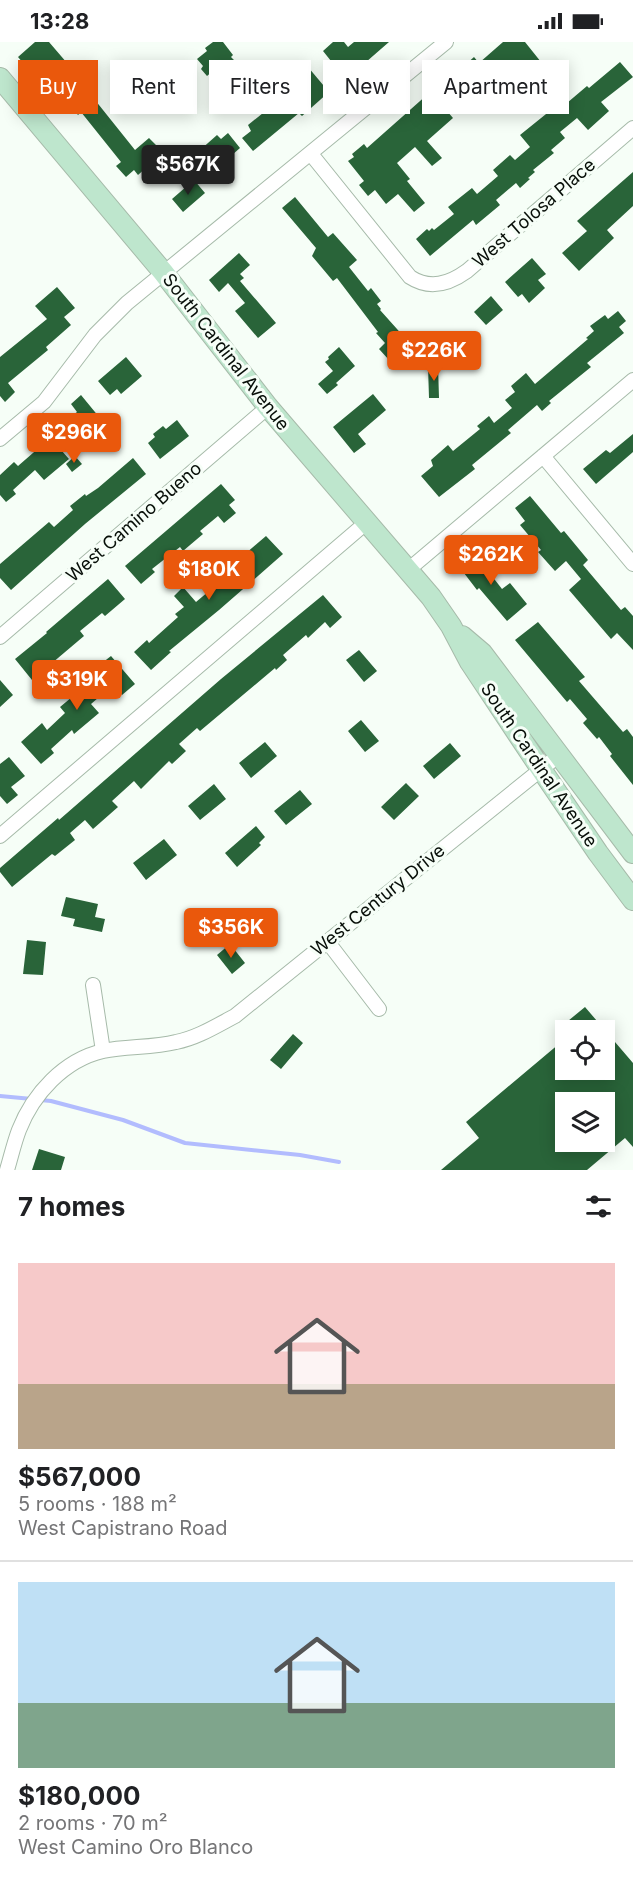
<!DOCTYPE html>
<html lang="en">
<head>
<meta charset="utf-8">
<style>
  :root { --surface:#fff; --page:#f2f2f2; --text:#202124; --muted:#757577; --line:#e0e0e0; --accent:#ea580c }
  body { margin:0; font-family:Inter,sans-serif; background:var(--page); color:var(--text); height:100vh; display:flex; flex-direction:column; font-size:22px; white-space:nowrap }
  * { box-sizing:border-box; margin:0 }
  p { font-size:20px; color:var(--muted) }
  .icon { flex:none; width:33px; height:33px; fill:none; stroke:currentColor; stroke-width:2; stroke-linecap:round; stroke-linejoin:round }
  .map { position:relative; height:1128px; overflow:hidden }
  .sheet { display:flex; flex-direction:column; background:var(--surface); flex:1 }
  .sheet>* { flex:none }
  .banner { position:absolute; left:18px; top:18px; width:597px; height:54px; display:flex; gap:12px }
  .controls { position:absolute; left:555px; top:978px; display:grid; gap:12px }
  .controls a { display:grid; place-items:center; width:60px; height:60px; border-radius:0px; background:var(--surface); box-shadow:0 3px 15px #0003; font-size:30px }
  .price { position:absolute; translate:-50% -51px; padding:0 14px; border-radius:6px; background:var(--accent); color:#fff; font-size:20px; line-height:39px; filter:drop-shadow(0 2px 3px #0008) }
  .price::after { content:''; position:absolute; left:50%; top:36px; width:18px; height:14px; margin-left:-9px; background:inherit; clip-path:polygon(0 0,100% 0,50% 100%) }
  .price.on { background:#222; color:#fff }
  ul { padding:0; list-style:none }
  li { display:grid; align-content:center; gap:12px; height:318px; padding:0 18px }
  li+li { border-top:2px solid var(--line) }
  li span { display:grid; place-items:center; height:186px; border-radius:0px; color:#555 }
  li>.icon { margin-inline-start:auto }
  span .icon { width:108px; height:108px; fill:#fffc; stroke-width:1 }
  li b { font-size:26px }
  h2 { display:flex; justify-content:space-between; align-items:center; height:72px; padding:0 18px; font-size:26px }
  .tag { padding:0 21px; border-radius:0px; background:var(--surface); box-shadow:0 3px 15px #0003; font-size:21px; line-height:54px }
  .tag.on { background:var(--accent); color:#fff }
  .status { display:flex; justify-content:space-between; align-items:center; height:42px; padding:0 30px; background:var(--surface); direction:ltr }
  .status svg { height:16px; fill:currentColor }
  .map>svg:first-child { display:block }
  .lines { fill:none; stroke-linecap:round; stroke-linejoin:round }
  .stream { stroke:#b2bcfe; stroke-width:4 }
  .building { fill:#296439; fill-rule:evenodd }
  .minor-casing { stroke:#a6baa9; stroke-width:16 }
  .secondary-casing { stroke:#a6baa9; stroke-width:22 }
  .minor { stroke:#fff; stroke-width:14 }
  .secondary { stroke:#bee6cd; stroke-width:20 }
  .labels { text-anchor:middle; stroke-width:6; stroke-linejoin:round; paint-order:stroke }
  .street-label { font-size:18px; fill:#070e08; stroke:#f6fef7 }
</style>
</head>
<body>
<div class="status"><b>13:28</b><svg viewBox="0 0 49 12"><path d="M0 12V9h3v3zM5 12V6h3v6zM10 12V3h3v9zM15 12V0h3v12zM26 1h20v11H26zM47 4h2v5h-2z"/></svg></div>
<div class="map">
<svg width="633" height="1128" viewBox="0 0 633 1128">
  <rect width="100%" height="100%" fill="#f6fef7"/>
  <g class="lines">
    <path class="stream" d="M0 1054 32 1057
      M40 1058 51 1059 123 1078 185 1101 300 1113 339 1120"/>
  </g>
  <path class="building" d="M35 0H49L73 28 77 24 89 38 83 43 135 108 149 96 158 105 153 110 157 116 138 133 134 128 126 135 116 124 121 120 81 70 78 73 46 34 39 40 18 15Z
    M213 0H223L233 13 231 15 234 18 225 26 221 22 207 34 201 27 203 24 197 17 207 9 205 6Z
    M333 0H344L348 5 354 0H389L358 27 355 23 343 34 323 9Z
    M503 0H525L541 20 529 31 523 24 491 52 465 23 474 15 479 21Z
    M620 20 633 35 601 60 609 69 588 88 577 76 560 90 565 96 551 108 554 111 533 128 535 130 528 136 530 137 520 146 516 141 496 158 500 163 476 183 473 178 430 214 416 197 427 187 429 189 432 186 434 188 454 172 448 165 472 146 477 152 498 134 493 128 510 113 515 118 530 105 520 93 551 68 554 72 587 44 589 46Z
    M308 25 329 50 302 74 299 71 253 109 242 96 251 89 248 83 263 71V63L271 56 281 68 303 49 293 38Z
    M446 36 463 56 447 69 453 76 427 99 442 116 432 124 415 105 397 121 410 137 407 139 425 161 414 170 398 152 386 162 375 148 368 154 359 143 364 139 348 119 354 115 352 112 364 102 367 106Z
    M228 91 240 106 224 120 231 128 221 136 213 126 208 130 199 119 204 115 199 109 217 93 221 97Z
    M633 130V164L607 188 614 196 579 229 562 211 587 189 577 179Z
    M194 138 205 151 183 170 172 157Z
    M295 155 328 195 333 191 357 218 349 225 368 249 371 246 381 259 377 262 381 267 380 268 414 306 400 319 395 313 389 318 379 307 385 301 376 291 378 290 337 236 333 239 312 214 316 206 282 166Z
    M239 211 250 223 240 232 244 236 240 239 276 281 258 296 235 269 245 261 228 241 219 250 209 238Z
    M532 216 546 232 538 238 545 246 529 261 522 252 518 255 505 240Z
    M57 245 75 266 64 275 71 283 46 305 48 308 8 341 15 350 5 360 0 354V315L47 277 35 264Z
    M491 254 503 268 486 283 474 270Z
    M618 269 626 279 619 285 624 291 587 321 591 325 549 359 551 361 542 369 537 363 508 388 511 391 472 423 475 427 439 455 421 434 433 424 431 418 448 403 453 409 480 387 477 384 489 374 494 381 512 366 505 358 515 350 511 344 526 331 535 342 588 297 586 296 594 289 590 284 605 273 608 277Z
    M466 292 474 315 457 321 455 315 442 320 436 303Z
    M339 305 355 324 336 341 338 343 327 352 318 342 333 329 325 320 329 317 328 315Z
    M126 315 142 334 121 352 117 347 110 353 98 339Z
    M438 323 439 356H429L428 324Z
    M373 352 386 368 358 392 366 402 354 411 333 385Z
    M81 353 104 381 92 390 89 385 77 395 65 379 77 370 71 362Z
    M177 378 189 394 160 417 148 401 155 395 153 392 163 384 166 387Z
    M49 388 57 398 54 400 69 417 44 438 35 428 13 448 16 452 6 460 0 453V433L14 420 18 424 41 404 36 399Z
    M633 392V410L596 442 583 427 606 408 610 411Z
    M75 414 82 422 72 430 66 422Z
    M133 416 146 432 85 482 11 548 0 536V522L49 480 54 485 73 468 70 464 85 452 86 454 98 446Z
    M221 442 235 458 229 463 236 471 224 481 218 474 200 489 203 492 183 509 180 505 152 527 155 530 141 542 125 524Z
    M530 454 561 491 564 489 588 518 583 523 621 568 625 565 633 574V608L617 591 611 597 569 548 581 537 566 519 555 529 538 510 541 508 520 483 525 479 515 466Z
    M266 494 283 512 219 568 169 609 171 610 151 628 134 610 147 598 149 601 178 575 175 572 184 565 174 554 183 545 196 560 215 544 212 540 220 533 217 531 227 522 230 525Z
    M470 506 502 547 510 541 527 562 507 579 479 546 477 548 454 518Z
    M108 537 125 557 105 574 102 571 80 589 84 594 32 638 15 617 47 591 46 590Z
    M323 553 342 575 330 586 325 580 308 596 306 593 283 613 287 618 276 628 275 626 200 689 197 686 179 702 186 709 172 722 169 719 141 747 134 739 112 759 118 765 93 787 85 778 70 791 75 798 55 814 52 812 12 845 0 830V826L58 776 59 778 221 637Z
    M538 580 585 635 579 639 623 690 627 687 633 695V743L610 714 612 712 599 695 597 697 583 681 587 677 570 657 567 660 515 598Z
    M359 608 377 629 364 640 346 618Z
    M111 614 135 642 122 653 113 643 91 662 99 671 74 692 72 688 51 707 54 711 41 722 21 700 42 681 47 688 65 671 60 665 72 655 77 661 96 645 90 637 100 628 97 625Z
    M0 638 13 653 0 665Z
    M361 678 379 699 365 710 348 689Z
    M265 700 277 714 251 736 239 721Z
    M450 701 461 714 434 737 423 724Z
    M9 715 25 734 11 745 18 753 7 762 0 754V722Z
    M406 741 419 754 394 778 381 765Z
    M214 742 226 757 200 778 188 764Z
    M300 748 312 762 286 783 274 769Z
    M256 784 265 795 259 801 261 803 237 825 225 811Z
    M164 797 177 813 146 838 133 821Z
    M66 855 98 862 95 875 105 877 102 890 73 884 75 877 61 874Z
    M27 898 46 900 43 933 23 932Z
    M230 902 245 921 232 932 217 913Z
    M585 965 633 1021V1105L625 1096 587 1128H441L479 1096 466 1080 566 996V1028H604V988H557ZM566 1060H604V1100H566Z
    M293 992 303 1001 281 1027 270 1018Z
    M39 1107 65 1115 61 1128H32Z"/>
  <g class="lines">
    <g class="minor-casing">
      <path id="minor" d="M311 112 410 235C430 248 449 242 467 229L633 86
        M0 397 44 360 95 293 127 261 446 0
        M543 414 633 522
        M408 528 633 338
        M0 595 268 365
        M0 794 367 480
        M327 899 379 967
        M93 943 103 1009
        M7 1128C11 1115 14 1101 19 1088 33 1052 64 1018 103 1009 127 1004 152 1006 176 1000 197 996 216 984 235 974L559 713"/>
    </g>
    <g class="secondary-casing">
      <path id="secondary" d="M0 36 163 230 268 365 431 555 451 584 470 620 541 727 598 811 633 858
        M462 594 482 611 633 811"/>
    </g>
    <use href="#minor" class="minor"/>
    <use href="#secondary" class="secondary"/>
  </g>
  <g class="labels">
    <g class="street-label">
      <text transform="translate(534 171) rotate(-41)" y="6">West Tolosa Place</text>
      <text transform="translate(226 310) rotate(52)" y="6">South Cardinal Avenue</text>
      <text transform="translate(134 480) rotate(-41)" y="6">West Camino Bueno</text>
      <text transform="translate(539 723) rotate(56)" y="6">South Cardinal Avenue</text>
      <text transform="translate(378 858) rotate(-39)" y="6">West Century Drive</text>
    </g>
  </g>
</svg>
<div class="controls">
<a><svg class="icon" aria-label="locate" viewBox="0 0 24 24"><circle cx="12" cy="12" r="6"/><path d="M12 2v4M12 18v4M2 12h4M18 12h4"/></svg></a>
<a><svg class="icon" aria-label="layers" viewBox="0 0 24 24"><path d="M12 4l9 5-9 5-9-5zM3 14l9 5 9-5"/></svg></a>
</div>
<b class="price on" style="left:188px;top:154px">$567K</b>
<b class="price" style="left:434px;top:340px">$226K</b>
<b class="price" style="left:74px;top:422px">$296K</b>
<b class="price" style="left:491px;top:544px">$262K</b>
<b class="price" style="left:209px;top:559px">$180K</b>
<b class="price" style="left:77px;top:669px">$319K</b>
<b class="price" style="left:231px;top:917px">$356K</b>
<div class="banner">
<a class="tag on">Buy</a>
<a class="tag">Rent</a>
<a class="tag">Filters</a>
<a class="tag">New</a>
<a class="tag">Apartment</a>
</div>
</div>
<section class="sheet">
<h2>7 homes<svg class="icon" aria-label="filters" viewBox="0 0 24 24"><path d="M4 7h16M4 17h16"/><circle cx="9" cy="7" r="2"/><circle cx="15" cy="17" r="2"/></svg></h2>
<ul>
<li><span style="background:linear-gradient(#f6c9c9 65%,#b9a48a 0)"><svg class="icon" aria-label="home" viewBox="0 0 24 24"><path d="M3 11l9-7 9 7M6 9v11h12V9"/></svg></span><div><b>$567,000</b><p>5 rooms · 188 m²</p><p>West Capistrano Road</p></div></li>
<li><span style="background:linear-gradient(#bfe0f5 65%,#7fa58c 0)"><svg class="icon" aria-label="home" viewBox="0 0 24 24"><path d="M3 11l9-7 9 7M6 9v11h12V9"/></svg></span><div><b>$180,000</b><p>2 rooms · 70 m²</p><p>West Camino Oro Blanco</p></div></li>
</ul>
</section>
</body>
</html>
